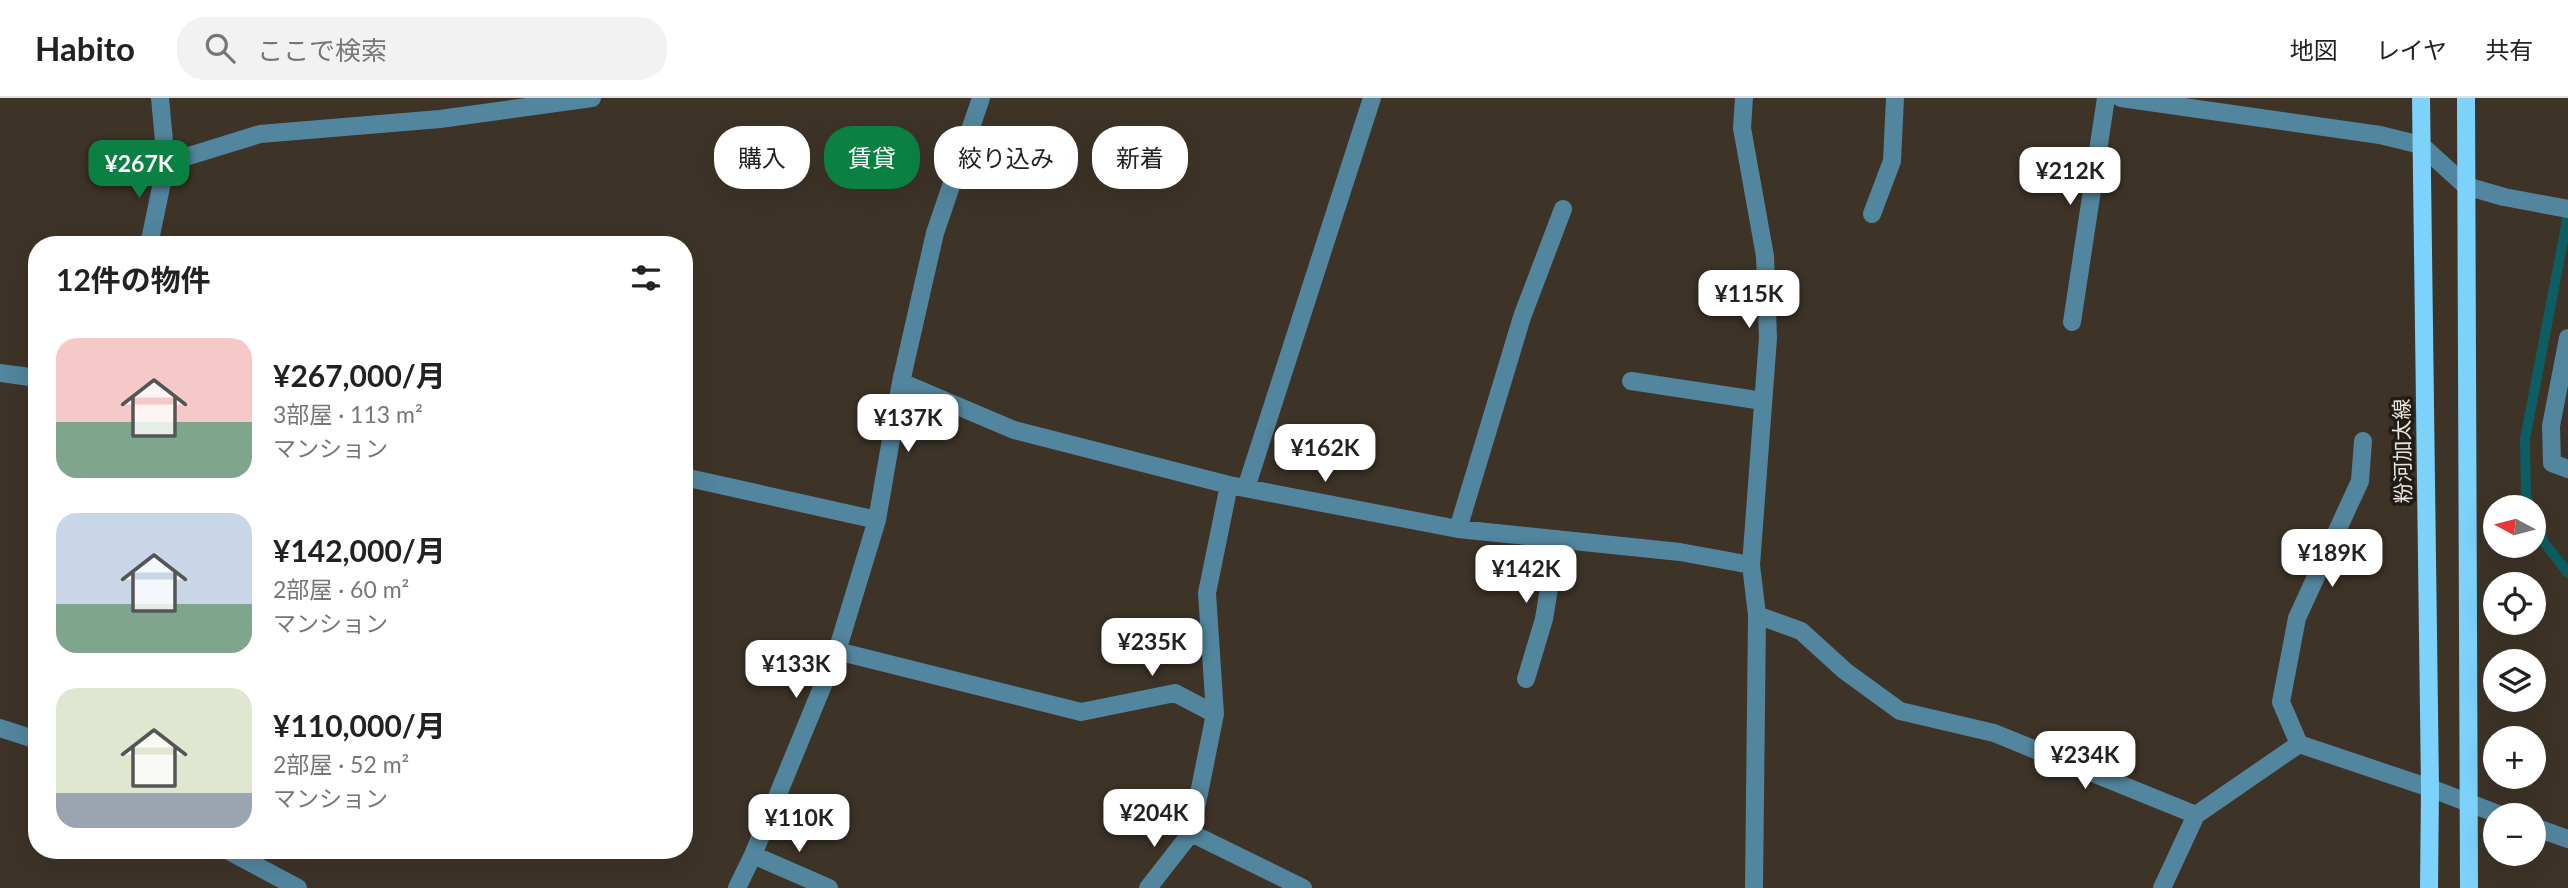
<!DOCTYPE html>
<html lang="ja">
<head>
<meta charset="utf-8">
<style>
  :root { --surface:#fff; --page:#f2f2f2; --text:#222; --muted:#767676; --line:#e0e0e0; --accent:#0b8043 }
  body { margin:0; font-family:Lato,"Noto Sans JP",sans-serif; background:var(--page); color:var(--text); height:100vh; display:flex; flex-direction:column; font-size:26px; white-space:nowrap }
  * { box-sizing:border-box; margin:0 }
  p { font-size:23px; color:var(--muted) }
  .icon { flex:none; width:38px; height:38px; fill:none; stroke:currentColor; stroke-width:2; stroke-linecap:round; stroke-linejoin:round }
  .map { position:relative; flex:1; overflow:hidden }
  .panel { position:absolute; left:28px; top:138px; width:665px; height:623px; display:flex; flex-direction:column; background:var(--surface); border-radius:28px; box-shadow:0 7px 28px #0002 }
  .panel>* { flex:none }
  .banner { position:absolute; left:714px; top:28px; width:665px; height:63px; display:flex; gap:14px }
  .needle { width:46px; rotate:277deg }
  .controls { position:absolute; left:2483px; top:397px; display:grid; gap:14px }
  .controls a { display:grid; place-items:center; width:63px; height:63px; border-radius:50%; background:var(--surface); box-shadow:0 7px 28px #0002; font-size:35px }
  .price { position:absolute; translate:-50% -60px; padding:0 16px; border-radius:14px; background:#fff; color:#222; font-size:23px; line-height:46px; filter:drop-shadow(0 2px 4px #0008) }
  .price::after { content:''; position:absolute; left:50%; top:42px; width:21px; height:16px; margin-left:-10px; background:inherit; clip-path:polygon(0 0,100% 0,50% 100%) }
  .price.active { background:var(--accent); color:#fff }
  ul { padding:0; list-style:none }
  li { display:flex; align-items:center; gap:21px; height:175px; padding:0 28px }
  li span { display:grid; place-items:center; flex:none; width:196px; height:140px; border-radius:21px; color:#555 }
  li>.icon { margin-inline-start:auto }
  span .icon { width:84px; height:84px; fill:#fffc; stroke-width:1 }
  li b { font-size:30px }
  h2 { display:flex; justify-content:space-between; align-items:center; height:84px; padding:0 28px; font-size:30px }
  .tag { padding:0 24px; border-radius:28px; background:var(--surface); box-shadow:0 7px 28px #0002; font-size:24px; line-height:63px }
  .tag.active { background:var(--accent); color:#fff }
  header { display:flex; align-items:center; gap:42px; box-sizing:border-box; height:98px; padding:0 35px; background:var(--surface); border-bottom:2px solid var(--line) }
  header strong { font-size:33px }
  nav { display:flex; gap:38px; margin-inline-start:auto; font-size:24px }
  .search { width:490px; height:63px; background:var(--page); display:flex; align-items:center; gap:18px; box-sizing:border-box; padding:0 24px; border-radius:28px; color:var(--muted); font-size:26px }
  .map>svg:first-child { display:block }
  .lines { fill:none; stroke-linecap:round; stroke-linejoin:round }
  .stream { stroke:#0c5e63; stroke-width:10 }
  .minor { stroke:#52869e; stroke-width:18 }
  .major { stroke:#7cd2fb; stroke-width:18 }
  .labels { text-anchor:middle; stroke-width:7; stroke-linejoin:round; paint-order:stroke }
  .street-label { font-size:21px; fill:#eae3db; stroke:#211c16 }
</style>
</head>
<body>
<header>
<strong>Habito</strong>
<div class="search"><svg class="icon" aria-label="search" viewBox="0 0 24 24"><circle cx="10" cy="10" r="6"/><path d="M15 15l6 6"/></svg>ここで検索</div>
<nav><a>地図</a><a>レイヤ</a><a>共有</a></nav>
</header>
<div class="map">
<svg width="2568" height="790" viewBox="0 0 2568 790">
  <rect width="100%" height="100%" fill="#3e3327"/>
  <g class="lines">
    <path class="stream" d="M2531 410 2526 398 2525 341 2568 117
      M2534 418 2543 443 2568 475"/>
    <path class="minor" d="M1744 0 1742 30 1765 158 1768 240 1751 467 1757 517 1754 790
      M2121 0 2380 37 2421 47 2466 88 2504 99 2568 111
      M166 65 260 36 440 21 592 0
      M1872 116 1892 63 1895 0
      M149 147 166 65 160 0
      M2072 224 2106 0
      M2568 240 2551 328 2552 365 2568 371
      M0 275 37 280
      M1631 283 1763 303
      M901 284 1014 332 1229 387 1458 431 1680 454 1751 467
      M684 379 877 422
      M1246 390 1372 0
      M1458 431 1522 219 1563 111
      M1757 517 1801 533 1845 573 1900 613 1994 635 2196 717 2299 646 2430 690 2503 718
      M837 553 1081 614 1175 595 1215 616 1191 735 1303 790
      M1526 581 1544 521 1557 441
      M1215 616 1207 495 1229 387
      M0 630 37 642
      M2299 646 2281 604 2297 520 2360 383 2363 343
      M2534 729 2568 741
      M227 752 298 790
      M753 757 829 790
      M737 790 753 757 837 553 877 422 901 284 935 135 981 0
      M1148 790 1191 735
      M2162 790 2196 717"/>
    <path class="major" d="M2421 0 2430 690 2429 790
      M2466 0 2469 790"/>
  </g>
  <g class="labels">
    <g class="street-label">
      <text transform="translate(2403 353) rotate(-91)" y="7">粉河加太線</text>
    </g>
  </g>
</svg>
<div class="controls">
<a><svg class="needle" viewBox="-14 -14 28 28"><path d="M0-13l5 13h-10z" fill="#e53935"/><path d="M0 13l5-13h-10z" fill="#767676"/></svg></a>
<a><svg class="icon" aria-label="locate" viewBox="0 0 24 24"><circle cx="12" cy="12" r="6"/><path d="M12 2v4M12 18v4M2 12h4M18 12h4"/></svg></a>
<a><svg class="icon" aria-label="layers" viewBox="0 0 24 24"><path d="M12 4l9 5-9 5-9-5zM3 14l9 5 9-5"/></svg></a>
<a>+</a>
<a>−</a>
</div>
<b class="price active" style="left:139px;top:102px">¥267K</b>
<b class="price" style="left:2070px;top:109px">¥212K</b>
<b class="price" style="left:1749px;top:232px">¥115K</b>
<b class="price" style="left:908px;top:356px">¥137K</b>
<b class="price" style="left:1325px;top:386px">¥162K</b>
<b class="price" style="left:2332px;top:491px">¥189K</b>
<b class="price" style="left:1526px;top:507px">¥142K</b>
<b class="price" style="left:1152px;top:580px">¥235K</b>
<b class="price" style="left:796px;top:602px">¥133K</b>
<b class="price" style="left:2085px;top:693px">¥234K</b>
<b class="price" style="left:1154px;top:751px">¥204K</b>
<b class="price" style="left:799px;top:756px">¥110K</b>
<div class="banner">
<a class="tag">購入</a>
<a class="tag active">賃貸</a>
<a class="tag">絞り込み</a>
<a class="tag">新着</a>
</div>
<section class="panel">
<h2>12件の物件<svg class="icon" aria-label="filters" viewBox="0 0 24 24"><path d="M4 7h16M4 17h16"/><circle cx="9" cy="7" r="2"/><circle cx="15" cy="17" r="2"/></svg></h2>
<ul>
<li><span style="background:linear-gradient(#f6c9c9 60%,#7fa58c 0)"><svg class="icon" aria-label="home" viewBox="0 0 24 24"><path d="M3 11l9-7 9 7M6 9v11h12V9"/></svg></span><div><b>¥267,000/月</b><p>3部屋 · 113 m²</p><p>マンション</p></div></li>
<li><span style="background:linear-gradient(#c9d6e8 65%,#7fa58c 0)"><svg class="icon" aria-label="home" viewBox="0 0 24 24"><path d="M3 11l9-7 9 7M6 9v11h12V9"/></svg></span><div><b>¥142,000/月</b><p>2部屋 · 60 m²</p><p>マンション</p></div></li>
<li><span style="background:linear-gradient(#dfe7d0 75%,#9aa5b1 0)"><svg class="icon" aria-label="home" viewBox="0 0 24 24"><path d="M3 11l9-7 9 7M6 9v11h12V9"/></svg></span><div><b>¥110,000/月</b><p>2部屋 · 52 m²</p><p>マンション</p></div></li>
</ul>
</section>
</div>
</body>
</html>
